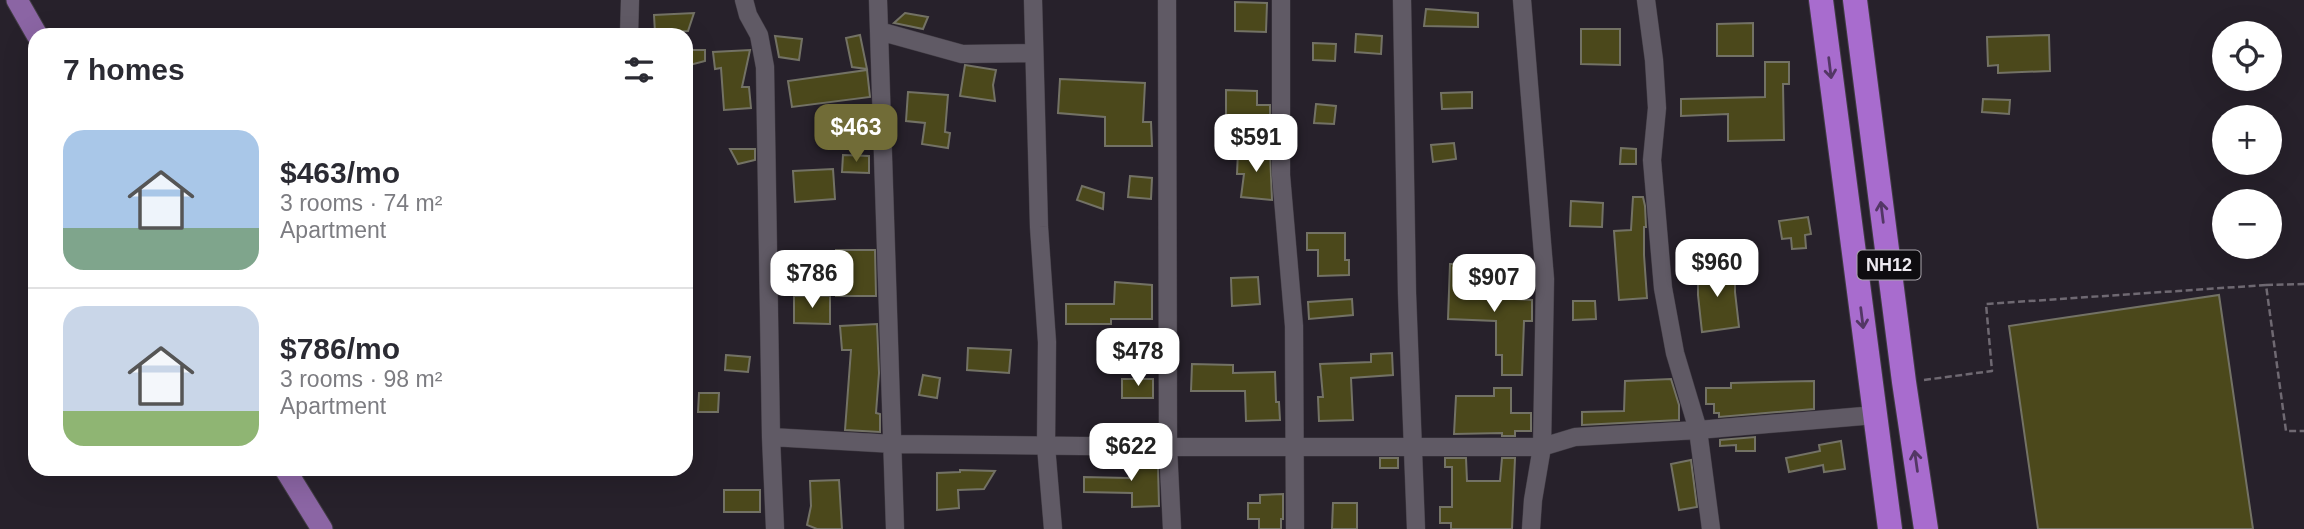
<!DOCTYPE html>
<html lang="en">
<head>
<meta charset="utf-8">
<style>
  :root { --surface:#fff; --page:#f7f7f7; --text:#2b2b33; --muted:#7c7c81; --line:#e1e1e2; --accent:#716c37 }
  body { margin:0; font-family:Helvetica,sans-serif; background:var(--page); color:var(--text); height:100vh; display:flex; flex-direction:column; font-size:26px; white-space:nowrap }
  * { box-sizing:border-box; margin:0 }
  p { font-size:23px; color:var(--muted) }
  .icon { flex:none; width:38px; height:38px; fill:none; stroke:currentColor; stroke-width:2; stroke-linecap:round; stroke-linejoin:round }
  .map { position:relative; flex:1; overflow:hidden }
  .details { position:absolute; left:28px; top:28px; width:665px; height:448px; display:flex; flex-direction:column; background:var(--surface); border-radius:21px; box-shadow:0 7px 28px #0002 }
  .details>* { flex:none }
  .fabs { position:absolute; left:2212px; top:21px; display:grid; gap:14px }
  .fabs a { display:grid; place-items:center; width:70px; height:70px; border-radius:50%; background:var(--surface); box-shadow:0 7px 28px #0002; font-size:35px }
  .price { position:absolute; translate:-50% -60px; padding:0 16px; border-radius:14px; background:#fff; color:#222; font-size:23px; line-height:46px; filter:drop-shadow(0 2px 4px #0008) }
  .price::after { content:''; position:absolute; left:50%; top:42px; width:21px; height:16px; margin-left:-10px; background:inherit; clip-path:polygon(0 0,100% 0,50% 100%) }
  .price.active { background:var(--accent); color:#fff }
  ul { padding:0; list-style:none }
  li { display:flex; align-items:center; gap:21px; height:175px; padding:0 35px }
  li+li { border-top:2px solid var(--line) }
  li span { display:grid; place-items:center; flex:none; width:196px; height:140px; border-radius:21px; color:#555 }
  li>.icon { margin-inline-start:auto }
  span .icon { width:84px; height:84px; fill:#fffc; stroke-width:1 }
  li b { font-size:30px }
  h2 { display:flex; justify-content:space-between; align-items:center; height:84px; padding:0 35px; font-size:30px }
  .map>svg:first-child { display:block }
  .building { fill:#4b481b; stroke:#737265; stroke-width:2 }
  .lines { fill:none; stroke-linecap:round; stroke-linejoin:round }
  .minor-casing { stroke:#413c44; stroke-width:19 }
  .major-casing { stroke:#413c44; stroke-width:23 }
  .highway-casing { stroke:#413c44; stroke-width:26 }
  .path { stroke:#6f6972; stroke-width:2.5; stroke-dasharray:7 3.5; stroke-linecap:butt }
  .minor { stroke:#605a65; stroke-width:18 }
  .major { stroke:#8b65a4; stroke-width:21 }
  .highway { stroke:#a86cce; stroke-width:24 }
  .oneway { stroke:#533765 }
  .labels { text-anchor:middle; stroke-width:5; stroke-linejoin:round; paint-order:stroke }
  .shield { fill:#0e0c10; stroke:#aba7ae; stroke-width:2 }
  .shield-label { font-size:18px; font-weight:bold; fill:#eeeaf1 }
</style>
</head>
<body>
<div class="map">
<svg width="2304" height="529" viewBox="0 0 2304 529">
  <rect width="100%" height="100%" fill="#27212b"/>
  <path class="building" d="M1235 2 1267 3 1266 32 1235 31Z
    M1426 9 1478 13V27L1424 26Z
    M694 13 688 31 655 33 654 15Z
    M905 13 928 17 923 29 894 23Z
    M1753 23V56H1717V24Z
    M1581 29H1620V65L1581 64Z
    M1356 34 1382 36 1381 54 1355 52Z
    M860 35 867 69 852 67 846 38Z
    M2049 35 2050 71 1998 73V65L1988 66 1987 37Z
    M775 36 802 39 799 60 779 57Z
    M1313 43 1336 44 1335 61 1313 60Z
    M686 50H705V61L686 66Z
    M750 50 742 87H749L751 108 724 110 721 68 715 69 713 52Z
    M1765 62H1789V84H1783L1784 140 1728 141V114L1681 116V99L1765 97Z
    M965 65 996 70 993 85 995 101 960 96Z
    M867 70 870 97 792 107 788 81Z
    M1060 79 1145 83 1143 122H1151L1152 146H1105V117L1058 113Z
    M1226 90 1257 91V105H1270V122L1226 121Z
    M908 92 948 95 945 132 950 133 948 148 922 144 925 123 906 121Z
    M1472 92V108L1442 109 1441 93Z
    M1983 99 2010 100 2009 114 1982 112Z
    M1316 104 1336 106 1334 124 1314 123Z
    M1454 143 1456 159 1433 162 1431 145Z
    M1621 148 1636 149V164H1620Z
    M730 149H755V160L738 164Z
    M1238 151 1270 152 1272 200 1241 197 1244 174H1237Z
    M843 155 869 156V173L842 172Z
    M833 169 835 199 795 202 793 171Z
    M1130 176 1152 178 1151 199 1128 197Z
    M1082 186 1104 193 1103 209 1077 200Z
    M1633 197H1643L1645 206 1646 227H1644V255L1647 298 1619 300 1614 231 1631 230Z
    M1571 201 1603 203 1602 227 1570 226Z
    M1808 217 1811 234 1805 235 1806 248 1792 249 1791 238 1782 239 1779 221Z
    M1307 233H1345V260H1349V275L1318 276V250H1307Z
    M836 250H875L876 296H836Z
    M1450 264H1465V290L1501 291V271H1516V299L1532 300V321H1524L1522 375H1502V355H1496V321L1448 319Z
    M1698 269H1735V292L1739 327 1702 332 1698 295Z
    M1258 277 1260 304 1232 306 1231 278Z
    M1115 282 1152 285V319H1111V324H1066V304H1114Z
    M2219 295 2253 529H2038L2009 326Z
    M794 296H830V324L794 323Z
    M1352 299 1353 315 1309 319 1308 302Z
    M1573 301H1595L1596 319 1573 320Z
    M877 324 879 373 876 413 880 414V432L845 430 851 350H842L840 326Z
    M968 348 1011 350 1009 373 967 370Z
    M1392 353 1393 375 1351 378 1353 420 1319 421 1318 397H1323L1320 364 1371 362V354Z
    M726 355 750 357 748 372 725 370Z
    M1192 364 1233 365V373L1275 372 1276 402H1279L1280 420 1246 421 1245 391H1191Z
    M923 375 940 378 937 398 919 395Z
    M1122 379H1153V398H1122Z
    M1671 379 1679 405V420L1582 425V412L1624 411 1625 381Z
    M1814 381V409L1719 417V413H1714V404H1706V388H1731V383Z
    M1494 388H1511V413H1531V431H1515V436H1502V433L1454 434 1456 396H1494Z
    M699 393H719L718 412H698Z
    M1119 428 1153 430V435H1119Z
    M1755 437V451H1736V445L1720 446V440Z
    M1841 441 1845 469 1824 472 1823 465 1789 472 1786 458 1820 451 1819 445Z
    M1130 458H1152V466H1158L1159 506 1132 507V493L1084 492V477L1129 478Z
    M1380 458H1398V468H1380Z
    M1445 458H1466L1467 481H1500L1502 458H1515L1512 529H1451V523H1440V507H1452V467H1445Z
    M1691 460 1697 507 1679 510 1671 464Z
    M960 470 995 471 984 489 958 490 959 508 937 510V473L960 472Z
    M839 480 842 529H817L807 525 811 506 810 481Z
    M724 490H760V512H724Z
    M1283 494V519H1281V529H1259V519H1248V503H1260V495Z
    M1333 503H1357V529H1332Z"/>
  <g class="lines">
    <g class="minor-casing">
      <path id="minor" d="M744 0 748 15 759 35 765 67 771 437 775 529
        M878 0 895 529
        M1033 0 1039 227 1047 342 1046 446 1053 529
        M1167 0 1168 447 1172 529
        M1281 0V175L1294 326 1295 529
        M1402 0 1407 293 1416 529
        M1522 0 1545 279 1542 447 1533 500 1531 529
        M1646 0 1654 60 1657 108 1652 160 1663 288 1675 353 1698 430 1711 529
        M879 31 962 54 1034 53
        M629 35 630 0
        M771 437 894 444 1168 447H1542L1575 437 1698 430 1875 415"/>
    </g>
    <g class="major-casing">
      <path id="major" d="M17 0 37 35
        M285 469 322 529"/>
    </g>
    <g class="highway-casing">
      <path id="highway" d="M1821 0 1890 529
        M1855 0 1904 382 1926 529"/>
    </g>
    <path class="path" d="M2266 285 2304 284
      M1924 380 1992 371 1986 304 2266 285 2286 431H2304"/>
    <use href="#minor" class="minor"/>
    <use href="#major" class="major"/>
    <use href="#highway" class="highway"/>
  </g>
  <defs><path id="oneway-shaft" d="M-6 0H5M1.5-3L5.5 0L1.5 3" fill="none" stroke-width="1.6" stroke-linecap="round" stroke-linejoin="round" transform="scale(1.75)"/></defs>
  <g class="oneway">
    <use href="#oneway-shaft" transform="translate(1830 68) rotate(83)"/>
    <use href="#oneway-shaft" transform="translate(1882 212) rotate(-97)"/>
    <use href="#oneway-shaft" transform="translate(1862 318) rotate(83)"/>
    <use href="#oneway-shaft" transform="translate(1916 461) rotate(-98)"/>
  </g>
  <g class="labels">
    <rect class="shield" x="1857.5" y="250.5" width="63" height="29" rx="5"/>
    <g class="shield-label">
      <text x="1889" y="271">NH12</text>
    </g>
  </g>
</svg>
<div class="fabs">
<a><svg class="icon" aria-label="locate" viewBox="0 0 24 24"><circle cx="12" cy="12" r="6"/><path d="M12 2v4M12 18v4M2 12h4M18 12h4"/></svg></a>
<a>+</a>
<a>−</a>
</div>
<b class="price active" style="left:856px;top:164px">$463</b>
<b class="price" style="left:1256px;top:174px">$591</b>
<b class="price" style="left:1717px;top:299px">$960</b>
<b class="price" style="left:812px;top:310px">$786</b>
<b class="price" style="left:1494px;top:314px">$907</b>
<b class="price" style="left:1138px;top:388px">$478</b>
<b class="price" style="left:1131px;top:483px">$622</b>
<section class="details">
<h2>7 homes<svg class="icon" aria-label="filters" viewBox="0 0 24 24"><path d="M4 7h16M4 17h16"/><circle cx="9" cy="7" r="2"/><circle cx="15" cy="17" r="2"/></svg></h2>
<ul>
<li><span style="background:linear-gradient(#a9c7e8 70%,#7fa58c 0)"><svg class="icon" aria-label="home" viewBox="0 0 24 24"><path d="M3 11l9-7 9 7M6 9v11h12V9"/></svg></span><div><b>$463/mo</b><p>3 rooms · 74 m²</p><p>Apartment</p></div></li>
<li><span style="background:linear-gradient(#c9d6e8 75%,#8fb573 0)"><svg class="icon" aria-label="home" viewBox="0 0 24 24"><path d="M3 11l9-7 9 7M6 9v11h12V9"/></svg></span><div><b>$786/mo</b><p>3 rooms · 98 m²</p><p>Apartment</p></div></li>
</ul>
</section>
</div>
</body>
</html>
